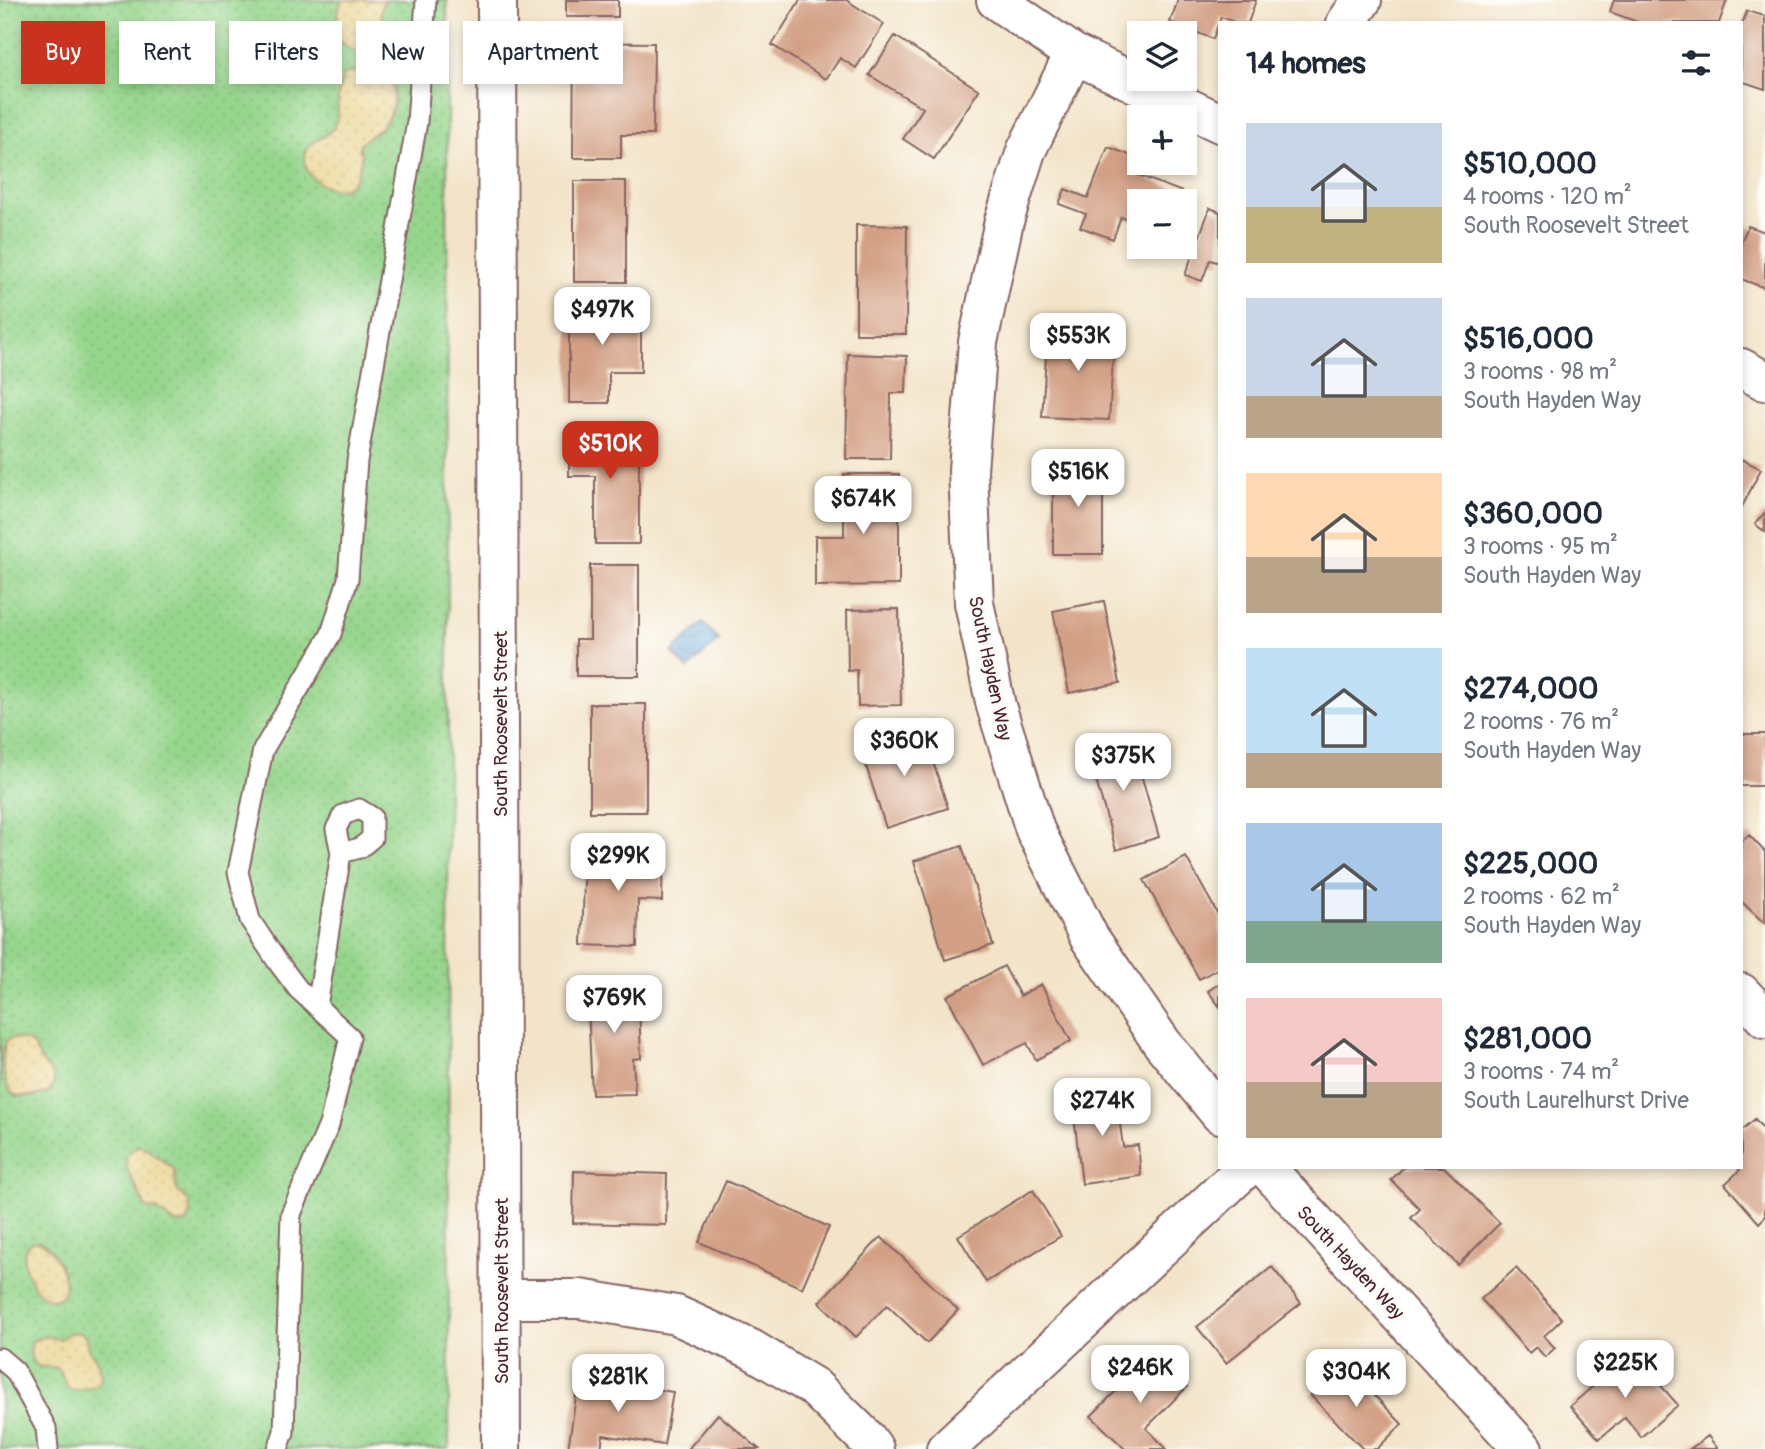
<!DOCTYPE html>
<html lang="en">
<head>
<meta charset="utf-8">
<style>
  :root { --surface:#fff; --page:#f6f6f7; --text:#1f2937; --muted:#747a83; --accent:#c8321e }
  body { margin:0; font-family:Pangolin,sans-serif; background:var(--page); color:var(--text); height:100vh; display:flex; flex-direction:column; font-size:26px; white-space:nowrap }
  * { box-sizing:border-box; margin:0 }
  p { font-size:23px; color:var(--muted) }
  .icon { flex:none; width:38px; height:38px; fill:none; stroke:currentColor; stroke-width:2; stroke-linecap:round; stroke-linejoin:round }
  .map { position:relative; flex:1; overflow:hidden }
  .side { position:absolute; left:1218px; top:21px; width:525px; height:1148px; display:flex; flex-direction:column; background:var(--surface); border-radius:0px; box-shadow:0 4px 10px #0003 }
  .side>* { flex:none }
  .hud { position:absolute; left:21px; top:21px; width:665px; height:63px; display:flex; gap:14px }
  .fabs { position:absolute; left:1127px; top:21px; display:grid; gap:14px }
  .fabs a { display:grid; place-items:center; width:70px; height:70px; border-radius:0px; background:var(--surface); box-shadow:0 4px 10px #0003; font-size:35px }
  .price { position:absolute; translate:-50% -60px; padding:0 16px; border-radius:14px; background:#fff; color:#222; font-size:23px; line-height:46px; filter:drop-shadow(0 2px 4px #0008) }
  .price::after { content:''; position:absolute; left:50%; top:42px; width:21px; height:16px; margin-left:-10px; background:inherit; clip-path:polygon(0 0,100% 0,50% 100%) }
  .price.active { background:var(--accent); color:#fff }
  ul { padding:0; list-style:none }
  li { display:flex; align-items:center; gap:21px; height:175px; padding:0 28px }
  li span { display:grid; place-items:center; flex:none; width:196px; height:140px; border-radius:0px; color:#555 }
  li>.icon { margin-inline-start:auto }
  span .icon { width:84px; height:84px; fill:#fffc; stroke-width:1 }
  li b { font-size:30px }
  h2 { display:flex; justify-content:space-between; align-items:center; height:84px; padding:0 28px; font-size:30px }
  .chip { padding:0 24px; border-radius:0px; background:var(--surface); box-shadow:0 4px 10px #0003; font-size:24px; line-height:63px }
  .chip.active { background:var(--accent); color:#fff }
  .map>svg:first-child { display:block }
  .grass { fill:url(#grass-dots); stroke:#707a5c; stroke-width:2 }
  .sand { fill:url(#sand-dots); stroke:#9c7c64; stroke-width:2 }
  .water { fill:url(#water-waves); stroke:#586482; stroke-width:2 }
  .building { fill:#d3a085 }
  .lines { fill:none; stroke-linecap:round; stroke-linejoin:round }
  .lane-casing { stroke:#856462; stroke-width:23 }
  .street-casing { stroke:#856462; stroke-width:42 }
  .secondary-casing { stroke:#856462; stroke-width:42 }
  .lane { stroke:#fff; stroke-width:19 }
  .street { stroke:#fff; stroke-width:38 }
  .secondary { stroke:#fff; stroke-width:38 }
  .labels { text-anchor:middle; stroke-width:7; stroke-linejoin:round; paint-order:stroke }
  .street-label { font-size:19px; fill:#4a1f2b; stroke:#fdfcf7 }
</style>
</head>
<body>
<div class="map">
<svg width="1765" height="1449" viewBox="0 0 1765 1449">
  <defs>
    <pattern id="grass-dots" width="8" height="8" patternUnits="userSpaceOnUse" patternTransform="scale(1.75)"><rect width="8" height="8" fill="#95d68c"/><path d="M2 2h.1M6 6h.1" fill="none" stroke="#82b779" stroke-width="1.8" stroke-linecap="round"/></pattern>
    <pattern id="sand-dots" width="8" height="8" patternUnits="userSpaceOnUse" patternTransform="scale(1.75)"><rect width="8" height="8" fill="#eeda9e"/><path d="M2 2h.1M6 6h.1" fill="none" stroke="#cebb88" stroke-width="1.8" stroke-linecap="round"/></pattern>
    <pattern id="water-waves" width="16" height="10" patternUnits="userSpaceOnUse" patternTransform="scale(1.75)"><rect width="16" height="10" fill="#67a8da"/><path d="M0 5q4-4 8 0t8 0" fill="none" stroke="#5788b1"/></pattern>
  </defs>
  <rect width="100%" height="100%" fill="#fdfcf7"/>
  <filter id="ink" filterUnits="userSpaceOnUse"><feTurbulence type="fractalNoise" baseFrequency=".0143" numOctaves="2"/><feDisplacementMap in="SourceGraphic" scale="14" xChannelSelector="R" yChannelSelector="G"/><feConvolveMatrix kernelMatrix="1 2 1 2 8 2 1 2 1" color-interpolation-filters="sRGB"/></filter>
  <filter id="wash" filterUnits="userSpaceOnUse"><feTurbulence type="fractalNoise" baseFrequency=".00686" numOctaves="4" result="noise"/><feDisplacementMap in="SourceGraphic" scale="28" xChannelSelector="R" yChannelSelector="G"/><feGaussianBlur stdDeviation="1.57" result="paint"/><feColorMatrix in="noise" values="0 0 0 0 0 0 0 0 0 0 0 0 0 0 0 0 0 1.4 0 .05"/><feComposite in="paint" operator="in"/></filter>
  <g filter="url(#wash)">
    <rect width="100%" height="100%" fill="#f3e4c9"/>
    <path class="grass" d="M0 0H447L449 1449H0Z"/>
    <path class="sand" d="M342 0H386C384 3 382 5 381 10 380 22 396 38 377 51 370 55 362 54 355 51 330 41 334 22 342 0Z
      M352 71C361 71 371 69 380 73 401 84 395 111 382 126 376 133 367 138 360 143L359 150 362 153C360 165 358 180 347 187 332 195 306 179 305 163 304 138 323 143 334 127 340 118 337 106 338 96 339 88 341 82 344 75Z
      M17 1038C39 1043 33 1051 44 1064 48 1068 53 1072 54 1078 55 1083 52 1088 48 1093 39 1095 24 1099 15 1095 2 1089 0 1051 7 1041 9 1039 14 1038 17 1038Z
      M138 1146 146 1148 174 1169C178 1188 170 1187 189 1201L190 1212 187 1223 176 1224 156 1210 147 1208 144 1204 126 1167 127 1154Z
      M31 1242C36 1242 38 1241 42 1243 56 1249 76 1292 57 1299 39 1306 11 1258 31 1242Z
      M71 1332 81 1333 85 1336 89 1351 96 1359 99 1367 101 1375 100 1382C93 1387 92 1387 85 1388 83 1388 81 1389 79 1390 60 1392 67 1373 56 1368 51 1366 44 1368 39 1366 29 1362 29 1350 32 1341 42 1336 49 1336 60 1339Z"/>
    <path class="water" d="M703 623 719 640 688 669 672 652Z"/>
    <g id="blocks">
      <path class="building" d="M566 0H618V17H566Z
        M800 0H846L884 24 856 68 840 58 826 79 772 45Z
        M1178 0H1256L1248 23H1237L1221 17 1213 39 1170 22Z
        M1614 0H1727L1719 23H1640L1610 12Z
        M1747 11 1765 16V89L1741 81V27Z
        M895 36 979 90 934 159 903 139 923 108 869 75Z
        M574 42 654 43 653 135H621V158H573Z
        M1108 147 1138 158 1132 173 1188 194 1186 201H1139V224L1121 217 1113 239 1080 227 1086 214 1059 204 1065 189 1088 198Z
        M574 181H626V282H574Z
        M1210 208 1220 212V263L1210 260 1202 281 1185 275Z
        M856 225 907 226 906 334H856Z
        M1748 226 1765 232V288L1741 279V242Z
        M569 302H641V372H609V403H569Z
        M1048 325 1115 329 1109 420 1042 417Z
        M848 354 907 356 906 393H891L890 459H846Z
        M569 431H639V544H595V476H569Z
        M1741 459 1761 469 1741 509Z
        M1053 465H1103V554H1053Z
        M844 474H899V585L815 586V536H844Z
        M1765 512V532L1755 524Z
        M590 565H639V676H576V639H590Z
        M1104 601 1120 683 1069 693 1053 611Z
        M899 609 901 705 858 706 857 670 848 671 847 610Z
        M590 704H646V812H590Z
        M922 728 948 808 886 828 860 747Z
        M1741 734H1765V786H1741Z
        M1130 736 1159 837 1116 850 1087 749Z
        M1749 835 1765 852V924L1741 901V842Z
        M962 846 993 945 945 960 914 861Z
        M585 848 663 850 662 901 638 900 637 947 582 945Z
        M1186 857 1220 918V968L1199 979 1144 880Z
        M1004 966 1020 996 1041 984 1071 1041 1036 1060 1027 1043 983 1065 947 996Z
        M638 979 641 1058 633 1059 635 1094 592 1095 587 981Z
        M1220 983V1007L1208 991Z
        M1115 1086 1123 1147 1138 1145 1141 1176 1082 1184 1071 1091Z
        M1755 1119 1765 1131V1217L1759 1223 1725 1184 1740 1170 1737 1167H1741V1131Z
        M1404 1167H1444L1500 1223 1458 1265 1411 1218 1420 1209 1391 1180Z
        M574 1171 667 1174 666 1225 573 1223Z
        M726 1181 829 1227 802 1288 699 1242Z
        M1033 1190 1061 1236 986 1282 958 1236Z
        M881 1237 958 1310 927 1343 887 1305 856 1337 819 1302Z
        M1272 1267 1301 1303 1226 1363 1197 1327Z
        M1516 1268 1562 1319 1544 1336 1555 1348 1545 1357 1536 1347 1529 1353 1481 1299Z
        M1632 1353 1678 1405 1641 1437 1625 1417 1599 1439 1570 1406Z
        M1153 1354 1187 1387 1146 1428 1167 1449H1125L1091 1416Z
        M1343 1363 1402 1424 1377 1449H1363L1310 1395Z
        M579 1377 673 1392 664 1445 603 1435 601 1449H568Z
        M718 1414 759 1449H688Z
        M1708 1436 1718 1449H1690Z"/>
    </g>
  </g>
  <g filter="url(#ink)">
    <use href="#blocks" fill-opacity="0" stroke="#856462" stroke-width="2"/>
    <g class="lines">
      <g class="lane-casing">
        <path id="lane" d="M317 1007 341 853 360 848 372 838V817L359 809 343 815 336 829 341 853
          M0 1358 15 1371 46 1428 48 1449
          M278 1449 284 1432 291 1214 329 1125 350 1037 298 989 277 961 250 920 238 872 263 750 331 634 348 579 357 461 417 122 426 0"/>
      </g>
      <g class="street-casing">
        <path id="street" d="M996 0 1074 54 1220 123
          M1346 23 1362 0
          M1074 54 1026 151 1004 221 978 342 968 470 974 603 996 706 1035 830 1089 937 1162 1043 1220 1114
          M1741 368 1765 381
          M1741 993 1765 1018
          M1265 1167 1523 1449
          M501 1299H580L676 1315 751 1349 814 1387 867 1439 874 1449
          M946 1449 1247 1167"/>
      </g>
      <g class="secondary-casing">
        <path id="secondary" d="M497 0 501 1449"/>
      </g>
      <use href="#lane" class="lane"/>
      <use href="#street" class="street"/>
      <use href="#secondary" class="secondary"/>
    </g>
  </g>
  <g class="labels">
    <g class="street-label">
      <text transform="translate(991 668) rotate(78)" y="7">South Hayden Way</text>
      <text transform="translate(500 724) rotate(-90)" y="7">South Roosevelt Street</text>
      <text transform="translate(1351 1262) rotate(47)" y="7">South Hayden Way</text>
      <text transform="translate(501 1291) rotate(-90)" y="7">South Roosevelt Street</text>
    </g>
  </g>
</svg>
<div class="fabs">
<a><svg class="icon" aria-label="layers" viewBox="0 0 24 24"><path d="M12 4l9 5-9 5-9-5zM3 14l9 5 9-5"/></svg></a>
<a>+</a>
<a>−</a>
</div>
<b class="price" style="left:602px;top:347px">$497K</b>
<b class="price" style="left:1078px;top:373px">$553K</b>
<b class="price active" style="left:610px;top:481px">$510K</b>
<b class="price" style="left:1078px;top:509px">$516K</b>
<b class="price" style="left:863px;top:536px">$674K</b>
<b class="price" style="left:904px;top:778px">$360K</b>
<b class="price" style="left:1123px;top:793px">$375K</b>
<b class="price" style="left:618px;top:893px">$299K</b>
<b class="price" style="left:614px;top:1035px">$769K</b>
<b class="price" style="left:1102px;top:1138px">$274K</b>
<b class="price" style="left:1625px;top:1400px">$225K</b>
<b class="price" style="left:1140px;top:1405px">$246K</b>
<b class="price" style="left:1356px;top:1409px">$304K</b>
<b class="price" style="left:618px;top:1414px">$281K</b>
<div class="hud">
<a class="chip active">Buy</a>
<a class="chip">Rent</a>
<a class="chip">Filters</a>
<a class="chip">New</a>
<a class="chip">Apartment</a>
</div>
<section class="side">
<h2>14 homes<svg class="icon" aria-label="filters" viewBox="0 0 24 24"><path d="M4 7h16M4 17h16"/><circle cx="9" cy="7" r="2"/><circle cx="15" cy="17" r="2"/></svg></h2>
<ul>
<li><span style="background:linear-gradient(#c9d6e8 60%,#c2b280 0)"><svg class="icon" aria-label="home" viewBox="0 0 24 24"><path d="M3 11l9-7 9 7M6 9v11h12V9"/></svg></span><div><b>$510,000</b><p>4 rooms · 120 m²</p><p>South Roosevelt Street</p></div></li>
<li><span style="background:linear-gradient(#c9d6e8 70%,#b9a48a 0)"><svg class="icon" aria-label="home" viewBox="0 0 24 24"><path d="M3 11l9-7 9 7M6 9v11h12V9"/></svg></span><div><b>$516,000</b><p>3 rooms · 98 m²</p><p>South Hayden Way</p></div></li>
<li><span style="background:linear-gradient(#ffd9b3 60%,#b9a48a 0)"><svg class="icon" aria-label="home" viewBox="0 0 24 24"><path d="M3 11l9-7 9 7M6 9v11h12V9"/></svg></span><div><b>$360,000</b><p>3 rooms · 95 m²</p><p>South Hayden Way</p></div></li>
<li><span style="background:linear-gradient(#bfe0f5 75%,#b9a48a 0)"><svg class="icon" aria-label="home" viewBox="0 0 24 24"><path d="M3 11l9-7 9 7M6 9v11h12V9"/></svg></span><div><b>$274,000</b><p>2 rooms · 76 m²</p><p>South Hayden Way</p></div></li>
<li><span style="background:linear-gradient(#a9c7e8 70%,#7fa58c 0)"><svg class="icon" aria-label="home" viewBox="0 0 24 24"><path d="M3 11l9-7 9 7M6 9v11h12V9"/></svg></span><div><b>$225,000</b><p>2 rooms · 62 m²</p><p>South Hayden Way</p></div></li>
<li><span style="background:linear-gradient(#f6c9c9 60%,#b9a48a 0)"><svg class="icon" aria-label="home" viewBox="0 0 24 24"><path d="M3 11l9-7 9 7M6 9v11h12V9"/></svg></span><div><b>$281,000</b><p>3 rooms · 74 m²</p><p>South Laurelhurst Drive</p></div></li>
</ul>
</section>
</div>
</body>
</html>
